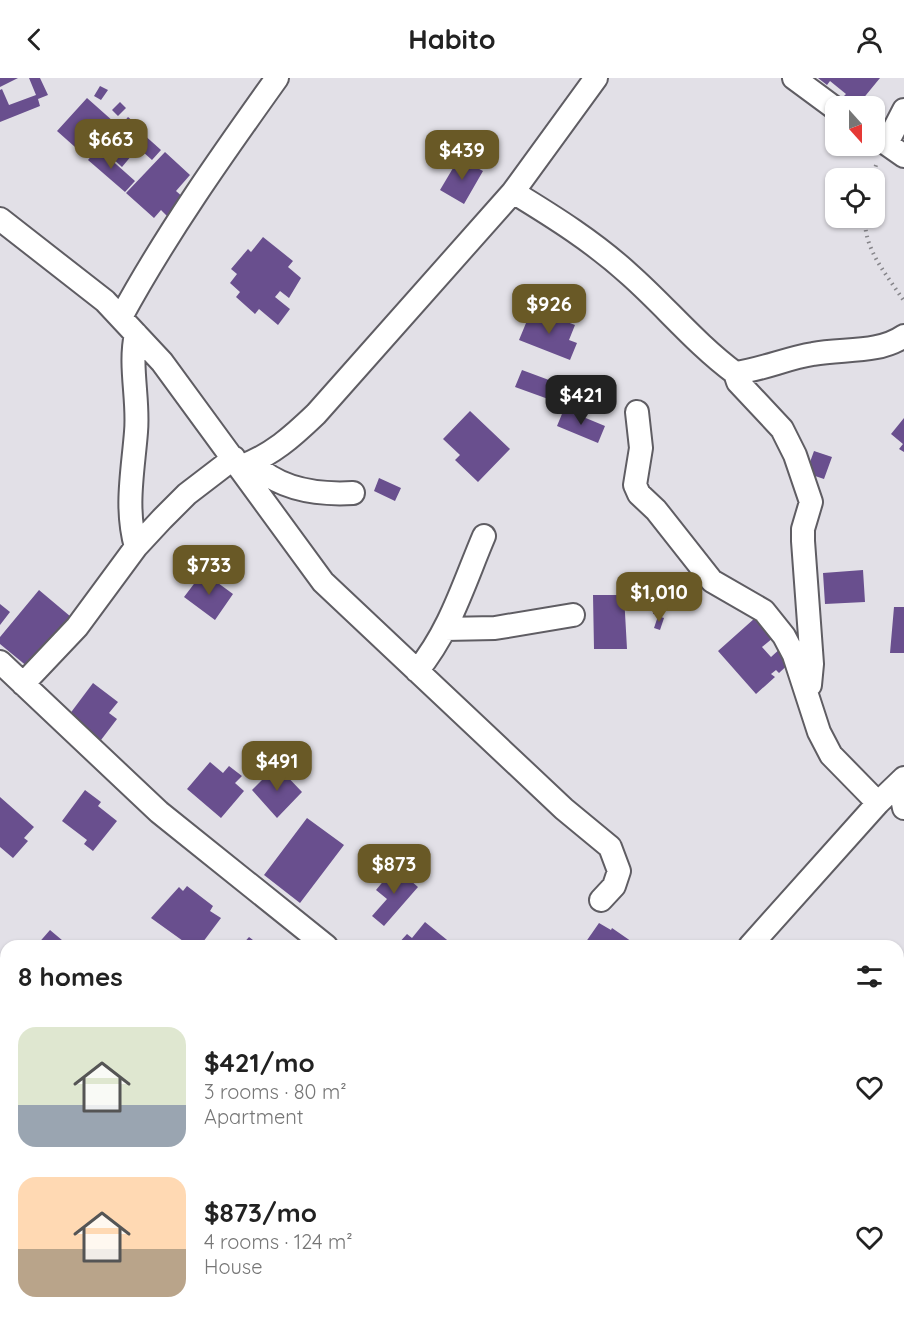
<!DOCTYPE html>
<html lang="en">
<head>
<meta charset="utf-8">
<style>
  :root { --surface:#fff; --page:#f2f2f2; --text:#222; --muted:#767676; --accent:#695926 }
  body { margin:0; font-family:Quicksand,sans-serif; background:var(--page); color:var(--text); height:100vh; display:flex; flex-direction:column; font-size:22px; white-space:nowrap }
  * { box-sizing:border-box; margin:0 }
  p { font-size:20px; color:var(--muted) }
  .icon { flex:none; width:33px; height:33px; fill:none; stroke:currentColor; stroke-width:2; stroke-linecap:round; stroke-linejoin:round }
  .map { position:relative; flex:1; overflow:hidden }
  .sheet { position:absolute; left:0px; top:862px; width:904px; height:386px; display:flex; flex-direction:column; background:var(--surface); border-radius:18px 18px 0 0; box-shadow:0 2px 4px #0004 }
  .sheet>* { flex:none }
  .needle { width:39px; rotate:159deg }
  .tools { position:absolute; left:825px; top:18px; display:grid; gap:12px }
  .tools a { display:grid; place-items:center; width:60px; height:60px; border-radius:12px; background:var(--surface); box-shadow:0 2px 4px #0004; font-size:30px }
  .price { position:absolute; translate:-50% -51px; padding:0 14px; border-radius:12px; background:var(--accent); color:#fff; font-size:20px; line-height:39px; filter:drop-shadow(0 2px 3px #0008) }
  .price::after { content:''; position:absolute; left:50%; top:36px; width:18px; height:14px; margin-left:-9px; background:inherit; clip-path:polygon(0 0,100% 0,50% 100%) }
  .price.current { background:#222; color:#fff }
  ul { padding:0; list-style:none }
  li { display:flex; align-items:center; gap:18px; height:150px; padding:0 18px }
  li span { display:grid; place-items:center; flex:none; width:168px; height:120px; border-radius:18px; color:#555 }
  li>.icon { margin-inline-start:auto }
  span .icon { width:72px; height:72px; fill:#fffc; stroke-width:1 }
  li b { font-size:26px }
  h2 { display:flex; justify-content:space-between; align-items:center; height:72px; padding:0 18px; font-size:26px }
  header { display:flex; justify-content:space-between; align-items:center; height:78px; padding:0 18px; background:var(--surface); font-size:27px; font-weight:700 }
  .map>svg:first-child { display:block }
  .building { fill:#694f8e }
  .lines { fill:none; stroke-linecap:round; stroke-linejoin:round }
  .minor-casing { stroke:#5f5d63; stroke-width:26 }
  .tertiary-casing { stroke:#5f5d63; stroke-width:32 }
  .path { stroke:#86858a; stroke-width:4; stroke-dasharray:1.5 4.5; stroke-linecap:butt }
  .minor { stroke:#fff; stroke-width:22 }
  .tertiary { stroke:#fff; stroke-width:28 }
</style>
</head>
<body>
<header><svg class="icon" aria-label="back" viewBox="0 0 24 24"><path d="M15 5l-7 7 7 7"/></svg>Habito<svg class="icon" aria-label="person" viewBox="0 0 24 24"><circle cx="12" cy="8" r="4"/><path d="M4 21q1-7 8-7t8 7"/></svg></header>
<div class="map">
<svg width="904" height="1247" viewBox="0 0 904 1247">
  <rect width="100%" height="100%" fill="#e2e0e7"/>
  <path class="building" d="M0 0H18L0 9Z
    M29 0H40L48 17 38 21 40 28 0 44V12L2 11 9 27 36 17Z
    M818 0H880L857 28 842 20 846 16 830 3 827 7Z
    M100 8 108 12 101 22 94 18Z
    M87 20 114 44 84 77 57 53Z
    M120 24 126 30 118 38 112 32Z
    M128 39 142 51 130 65 137 71 122 89 101 70Z
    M142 55 161 72 152 82 133 65Z
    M98 70 135 103 125 114 88 82Z
    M165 74 190 97 176 113 184 120 167 138 161 132 154 140 126 115Z
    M459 80 483 93 464 126 440 112Z
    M263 159 293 183 288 189 301 200 289 220 280 213 275 219 290 231 278 247 259 231 255 236 236 219 240 214 230 205 237 196 231 191 248 171 251 174Z
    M531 233 546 239 547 236 575 247 569 262 577 265 570 282 519 262Z
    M522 292 557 305 551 322 515 309Z
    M564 331 605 348 598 365 557 348Z
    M470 333 510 371 478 404 455 382 460 377 443 361Z
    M904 340V374L899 371 903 366 891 356Z
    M814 373 832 379 824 401 806 395Z
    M379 400 401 410 395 423 374 413Z
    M863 492 865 524 825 526 823 495Z
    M203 494 233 516 215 542 184 519Z
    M39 512 77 544 34 594 0 566V559Z
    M593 517H624L627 571H594Z
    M656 518 665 520 662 537 653 536Z
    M0 526 10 534 0 547Z
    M894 529H904V575H890Z
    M658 538 664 540 660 552 654 550Z
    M755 540 773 560 762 569 771 579 782 569 793 582 779 595 776 592 771 596 775 599 756 616 718 573Z
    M93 605 118 624 109 635 117 641 101 662 69 637Z
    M281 680 294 687 290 694 277 687Z
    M210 684 223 695 229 688 242 698 235 705 244 713 221 740 187 711Z
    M273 691 279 696 282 693 302 714 277 740 252 712Z
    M85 712 101 724 98 728 117 743 93 773 84 766 87 762 62 743Z
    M0 719 34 749 24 760 28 763 13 780 0 769Z
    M307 740 344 767 300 825 264 797Z
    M395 789 418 809 384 848 372 838 387 821 376 812Z
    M187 808 213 828 210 833 221 840 200 868H190L151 840 179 809 183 813Z
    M425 844 452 866 450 868H396L407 856 412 860Z
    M599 845 611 852 612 850 638 868H583Z
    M50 852 69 868H36Z
    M249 859 261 868H241Z
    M904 979V1027L898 1028V980Z
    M2 1111 6 1114V1164L0 1160Z
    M0 1211 6 1216V1236L0 1244Z
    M643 1242H662L660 1247Z
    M720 1242H741L736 1247H716Z"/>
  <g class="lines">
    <g class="minor-casing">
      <path id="minor" d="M794 0 836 31
        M874 57 904 78
        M887 65 904 32
        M513 114C554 139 594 164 630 197 666 229 696 266 735 295 761 292 787 280 813 276 842 270 878 276 904 258
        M0 141 105 223 162 284 323 504 564 731 610 769 619 793 614 808 601 822
        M121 239C166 156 222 77 277 0
        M136 256C129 288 139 322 136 354 133 393 125 430 136 469
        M735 295 738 304 782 351 795 377 811 424 803 451V463L812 586 810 607
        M637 334 641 370 635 407 639 416 656 432 712 503 764 533 784 558 794 577 819 654 831 677 878 725
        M253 385C279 412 317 417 353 415
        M240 389C272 377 292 359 316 336L513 114 596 0
        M445 551 495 550 573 537
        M0 584 159 734 326 868
        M417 593C450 553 464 505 484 458
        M23 606 77 549 136 469 162 441 187 416 234 380
        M899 705 904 730
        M750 868 878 725 904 700
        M898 1057 904 1055
        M0 1172 6 1176
        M898 1208 904 1217
        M112 1242 117 1247
        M800 1242 809 1247
        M391 1247 395 1242"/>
    </g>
    <g class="tertiary-casing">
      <path id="tertiary" d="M0 900 6 905
        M430 1242 436 1247"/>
    </g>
    <path class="path" d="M872 100 877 84
      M865 140C864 172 887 197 904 223"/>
    <use href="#minor" class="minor"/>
    <use href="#tertiary" class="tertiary"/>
  </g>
</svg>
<div class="tools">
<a><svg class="needle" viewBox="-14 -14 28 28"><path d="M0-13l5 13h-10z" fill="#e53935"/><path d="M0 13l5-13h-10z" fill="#767676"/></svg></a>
<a><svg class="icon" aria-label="locate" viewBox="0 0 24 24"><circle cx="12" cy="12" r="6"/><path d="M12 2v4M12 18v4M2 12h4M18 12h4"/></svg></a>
</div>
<b class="price" style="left:111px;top:92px">$663</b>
<b class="price" style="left:462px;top:103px">$439</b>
<b class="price" style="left:549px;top:257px">$926</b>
<b class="price current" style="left:581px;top:348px">$421</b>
<b class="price" style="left:209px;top:518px">$733</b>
<b class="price" style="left:659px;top:545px">$1,010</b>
<b class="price" style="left:277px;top:714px">$491</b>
<b class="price" style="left:394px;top:817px">$873</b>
<section class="sheet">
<h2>8 homes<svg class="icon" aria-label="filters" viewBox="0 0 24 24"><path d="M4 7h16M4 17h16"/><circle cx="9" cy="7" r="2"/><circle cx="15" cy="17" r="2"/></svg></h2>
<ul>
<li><span style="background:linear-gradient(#dfe7d0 65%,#9aa5b1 0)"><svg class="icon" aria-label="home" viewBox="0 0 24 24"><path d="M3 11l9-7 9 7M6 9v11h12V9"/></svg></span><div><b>$421/mo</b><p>3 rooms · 80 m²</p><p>Apartment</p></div><svg class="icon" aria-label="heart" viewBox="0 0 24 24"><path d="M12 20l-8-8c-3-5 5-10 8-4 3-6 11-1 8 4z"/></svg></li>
<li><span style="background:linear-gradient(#ffd9b3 60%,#b9a48a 0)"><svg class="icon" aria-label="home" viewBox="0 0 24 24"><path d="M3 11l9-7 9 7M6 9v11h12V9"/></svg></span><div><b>$873/mo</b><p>4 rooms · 124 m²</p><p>House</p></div><svg class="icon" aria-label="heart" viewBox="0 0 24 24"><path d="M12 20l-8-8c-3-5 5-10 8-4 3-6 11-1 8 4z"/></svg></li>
</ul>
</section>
</div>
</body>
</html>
